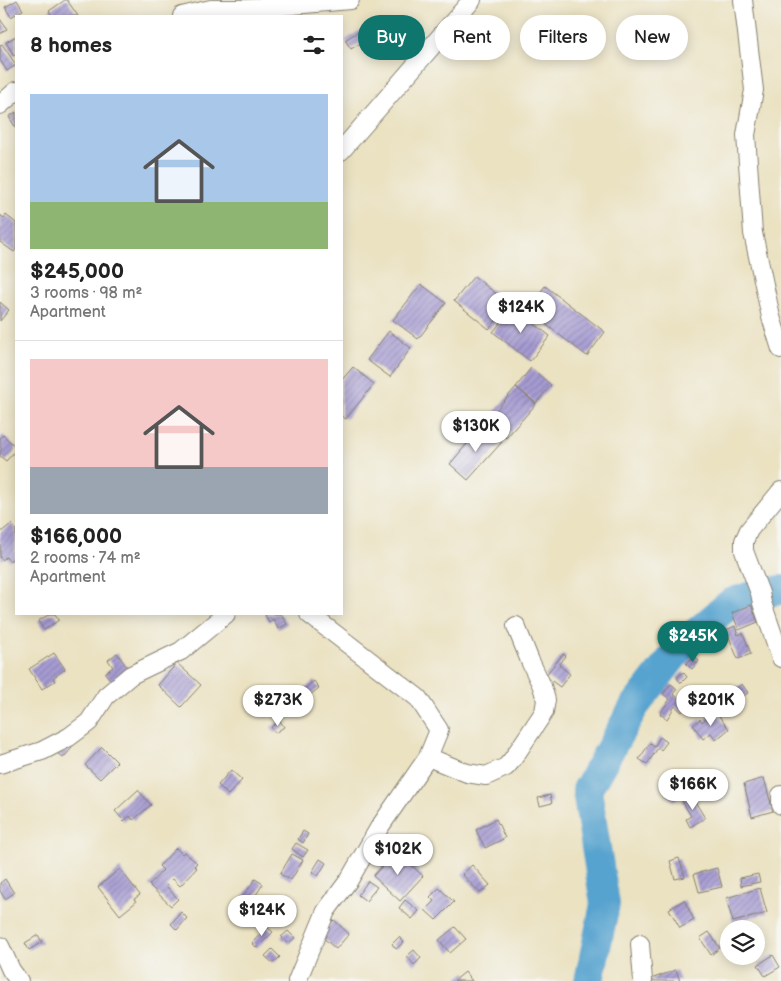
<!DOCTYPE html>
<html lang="en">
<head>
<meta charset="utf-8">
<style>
  :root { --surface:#fff; --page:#f6f6f6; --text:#222; --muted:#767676; --line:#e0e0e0; --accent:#0f766e }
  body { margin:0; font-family:"Balsamiq Sans",sans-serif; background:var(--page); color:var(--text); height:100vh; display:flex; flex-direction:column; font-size:19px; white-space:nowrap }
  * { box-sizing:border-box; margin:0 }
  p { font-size:16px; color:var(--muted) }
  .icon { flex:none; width:28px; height:28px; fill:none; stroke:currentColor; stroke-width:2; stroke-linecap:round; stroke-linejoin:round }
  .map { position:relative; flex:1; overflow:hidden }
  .drawer { position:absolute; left:15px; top:15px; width:328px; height:600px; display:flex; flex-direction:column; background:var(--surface); border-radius:0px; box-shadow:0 2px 12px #0003 }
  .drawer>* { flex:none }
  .guide { position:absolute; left:358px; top:15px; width:348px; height:45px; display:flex; gap:10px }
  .buttons { position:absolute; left:720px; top:920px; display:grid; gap:10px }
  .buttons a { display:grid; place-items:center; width:45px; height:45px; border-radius:50%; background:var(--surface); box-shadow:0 2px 12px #0003; font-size:25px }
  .price { position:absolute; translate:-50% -42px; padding:0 11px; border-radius:18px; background:#fff; color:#222; font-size:16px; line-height:32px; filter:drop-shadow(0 1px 2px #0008) }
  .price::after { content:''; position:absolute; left:50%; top:30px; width:15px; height:11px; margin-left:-8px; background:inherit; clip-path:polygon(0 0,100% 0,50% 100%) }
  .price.active { background:var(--accent); color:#fff }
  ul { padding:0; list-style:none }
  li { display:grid; align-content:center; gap:10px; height:265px; padding:0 15px }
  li+li { border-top:1px solid var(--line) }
  li span { display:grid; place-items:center; height:155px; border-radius:0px; color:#555 }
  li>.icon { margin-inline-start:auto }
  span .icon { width:90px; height:90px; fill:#fffc; stroke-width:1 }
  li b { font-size:21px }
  h2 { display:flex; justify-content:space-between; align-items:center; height:60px; padding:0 15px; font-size:21px }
  .pill { padding:0 18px; border-radius:22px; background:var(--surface); box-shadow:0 2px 12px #0003; font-size:18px; line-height:45px }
  .pill.active { background:var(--accent); color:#fff }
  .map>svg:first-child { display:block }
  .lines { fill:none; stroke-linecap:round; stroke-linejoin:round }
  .river { stroke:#56a3cf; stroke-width:30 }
  .building { fill:url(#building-hatch) }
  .minor-casing { stroke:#847f6f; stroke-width:20 }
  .minor { stroke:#fff; stroke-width:18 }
</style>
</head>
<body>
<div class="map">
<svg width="781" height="981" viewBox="0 0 781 981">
  <defs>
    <pattern id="building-hatch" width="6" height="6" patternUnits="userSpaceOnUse" patternTransform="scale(1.25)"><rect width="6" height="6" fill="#a79cd3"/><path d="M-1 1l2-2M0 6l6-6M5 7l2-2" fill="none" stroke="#877eaa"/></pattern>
  </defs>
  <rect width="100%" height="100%" fill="#f6f6f2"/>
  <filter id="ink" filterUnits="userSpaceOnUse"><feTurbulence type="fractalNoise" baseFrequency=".02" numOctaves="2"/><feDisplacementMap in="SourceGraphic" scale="10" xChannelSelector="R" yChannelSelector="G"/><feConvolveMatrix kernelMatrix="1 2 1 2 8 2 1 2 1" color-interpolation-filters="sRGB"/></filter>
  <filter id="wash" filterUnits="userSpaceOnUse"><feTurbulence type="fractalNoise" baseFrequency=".0096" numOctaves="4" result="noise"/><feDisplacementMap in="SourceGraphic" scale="20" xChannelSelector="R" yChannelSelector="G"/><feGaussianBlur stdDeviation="1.12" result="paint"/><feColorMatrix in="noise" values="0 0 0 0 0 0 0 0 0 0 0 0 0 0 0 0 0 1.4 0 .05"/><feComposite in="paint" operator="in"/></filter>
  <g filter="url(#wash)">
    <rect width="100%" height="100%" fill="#ebe2c2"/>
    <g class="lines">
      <path class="river" d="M589 981 605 904 587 790 634 707 682 645 731 603 760 593 781 590"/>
    </g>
    <g id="blocks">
      <path class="building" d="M17 0 23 10 11 17 5 7Z
        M65 0H67L78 16H52L49 11Z
        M0 19 7 29 0 34Z
        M361 30 367 39 351 49 345 40Z
        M16 36V54L14 56 6 42Z
        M2 44 16 65 7 71 0 60V45Z
        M16 112V128L9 117Z
        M0 215 4 218 6 215 16 223V249L14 252 0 242Z
        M474 276 510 305 489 329 454 301Z
        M421 284 446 303 418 339 393 320Z
        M545 286 605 332 587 356 527 310Z
        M0 302 9 310 0 321Z
        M513 307 550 336 530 361 493 332Z
        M389 331 411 348 390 377 367 360Z
        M353 367 374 384 346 419 341 416V381Z
        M531 368 551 385 536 403 516 387Z
        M516 387 536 404 506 438 486 422Z
        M483 425 502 442 468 480 450 464Z
        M3 435 16 447V450L6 461 0 456V451L2 449 0 447V438Z
        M11 524 16 530 15 563 12 559 9 561 6 557 2 560 0 557V533Z
        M751 605 758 622 739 630 732 613Z
        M50 614H55L59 620 44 630 38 621Z
        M268 614H281L287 624 278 629 273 619 269 622 265 615Z
        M735 626 738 635 743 633 751 654 738 659 726 630Z
        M54 653 65 669 53 678 55 681 42 689 29 669Z
        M117 653 129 670 112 682 105 673 113 667 108 660Z
        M563 654 566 656 559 665 570 674 560 687 545 676Z
        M694 656 699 661 692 669 686 664Z
        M177 663 201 685 181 707 158 685Z
        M683 672 687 677 681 683 677 678Z
        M314 681 319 688 300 703 295 696Z
        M671 684 677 689 673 694 680 699 679 700 687 706 682 712 675 706 667 719 660 714 670 699 663 694Z
        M742 684 748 693 725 710 718 701 725 696 729 701 735 696 731 692Z
        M699 688 704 695 697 701 691 694Z
        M715 711 729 729 716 740 711 733 703 739 693 725 700 719 702 722Z
        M280 721 284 727 275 733 271 727Z
        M660 737 667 742 661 750 658 748 647 764 639 759 650 743 654 747Z
        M65 741 72 748 63 758 56 752Z
        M102 747 117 762 100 779 85 765Z
        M231 770 242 780 228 795 218 785Z
        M764 778 773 811 752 817 744 784Z
        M681 779 689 790 673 801 665 791Z
        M138 790 151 805 133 820 130 816 124 821 115 811Z
        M550 795 552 803 540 806 538 798Z
        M691 795 705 818 690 827 686 819 691 816 682 801Z
        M496 819 505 838 485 848 476 830Z
        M303 831 308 834 303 843 298 839Z
        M296 843 308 850 303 857 292 849Z
        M176 848 182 854 184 852 197 863 194 866 197 868 180 886 173 879 166 886 178 899 171 906 149 885 163 870 159 866Z
        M396 851 423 876 400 901 373 876Z
        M292 854 303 860 291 880 280 874Z
        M679 858 685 877 675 879 670 861Z
        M320 859 326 863 318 876 312 872Z
        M472 865 490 885 480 893 462 874Z
        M717 868 722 887 699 892 694 874Z
        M120 869 140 895 134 899 136 902 120 915 98 887Z
        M758 874 760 882 741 886 740 878Z
        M5 879 14 893 5 899 0 891V883Z
        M255 879 263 884 250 904 242 898Z
        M368 881 377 887 366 901 358 895Z
        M439 888 454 902 436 920 425 910 434 901 430 897Z
        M760 888 767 913 733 922 726 898Z
        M405 900 419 911 412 919 399 908Z
        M684 900 694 920 680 928 669 909Z
        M181 912 187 918 177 930 171 924Z
        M334 920 349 934 336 949 320 935Z
        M267 927 273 932 257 948 252 943Z
        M455 927 466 939 450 953 439 940Z
        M288 931 295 938 288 944 281 937Z
        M709 932 720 948 711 955 700 938Z
        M38 935 42 942 29 950 25 943Z
        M399 937 404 942 396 949 392 944Z
        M272 949 280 957 273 963 265 956Z
        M414 950 421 958 414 965 407 956Z
        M773 955 780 967 765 976 758 965Z
        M676 970 680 981H652L651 979Z
        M465 972 472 981H454Z"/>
    </g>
  </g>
  <g filter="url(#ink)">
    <use href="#blocks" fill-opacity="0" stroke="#847f6f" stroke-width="1"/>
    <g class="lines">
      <g class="minor-casing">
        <path id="minor" d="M743 0 754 90 746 135 753 233 771 317 781 349
          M182 16 211 9H247L350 0
          M0 105 16 91
          M341 151 472 0
          M781 491 749 530 744 541V551L760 593 762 603 781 658
          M428 757 467 773 486 776 506 767 512 760 544 712 546 700 542 686 530 661 516 626
          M0 764 42 751 69 737 89 722 106 696 131 675 181 651 226 614
          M781 795V805
          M640 944 643 981
          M0 946 11 970 19 981
          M297 981 326 911 349 880 379 828 428 757 439 730 418 698 309 614"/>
      </g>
      <use href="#minor" class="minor"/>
    </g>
  </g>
</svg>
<div class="buttons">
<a><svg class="icon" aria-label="layers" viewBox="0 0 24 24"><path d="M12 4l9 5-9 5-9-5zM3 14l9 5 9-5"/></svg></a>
</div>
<b class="price" style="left:521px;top:334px">$124K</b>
<b class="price" style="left:476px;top:453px">$130K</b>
<b class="price active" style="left:693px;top:663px">$245K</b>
<b class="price" style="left:278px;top:727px">$273K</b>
<b class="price" style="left:711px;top:727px">$201K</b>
<b class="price" style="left:693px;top:811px">$166K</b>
<b class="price" style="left:398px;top:876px">$102K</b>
<b class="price" style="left:262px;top:937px">$124K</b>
<div class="guide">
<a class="pill active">Buy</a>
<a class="pill">Rent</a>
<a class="pill">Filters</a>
<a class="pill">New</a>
</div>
<section class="drawer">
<h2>8 homes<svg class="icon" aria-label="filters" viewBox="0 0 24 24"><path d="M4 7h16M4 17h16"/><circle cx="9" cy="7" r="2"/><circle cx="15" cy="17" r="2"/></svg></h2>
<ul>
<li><span style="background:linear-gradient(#a9c7e8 70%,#8fb573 0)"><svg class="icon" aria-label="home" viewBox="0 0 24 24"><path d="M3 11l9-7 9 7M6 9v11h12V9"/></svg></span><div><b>$245,000</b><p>3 rooms · 98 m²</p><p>Apartment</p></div></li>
<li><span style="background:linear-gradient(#f6c9c9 70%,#9aa5b1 0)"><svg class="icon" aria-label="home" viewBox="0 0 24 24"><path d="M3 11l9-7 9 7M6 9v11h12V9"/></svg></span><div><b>$166,000</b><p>2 rooms · 74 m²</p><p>Apartment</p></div></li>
</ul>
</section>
</div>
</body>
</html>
